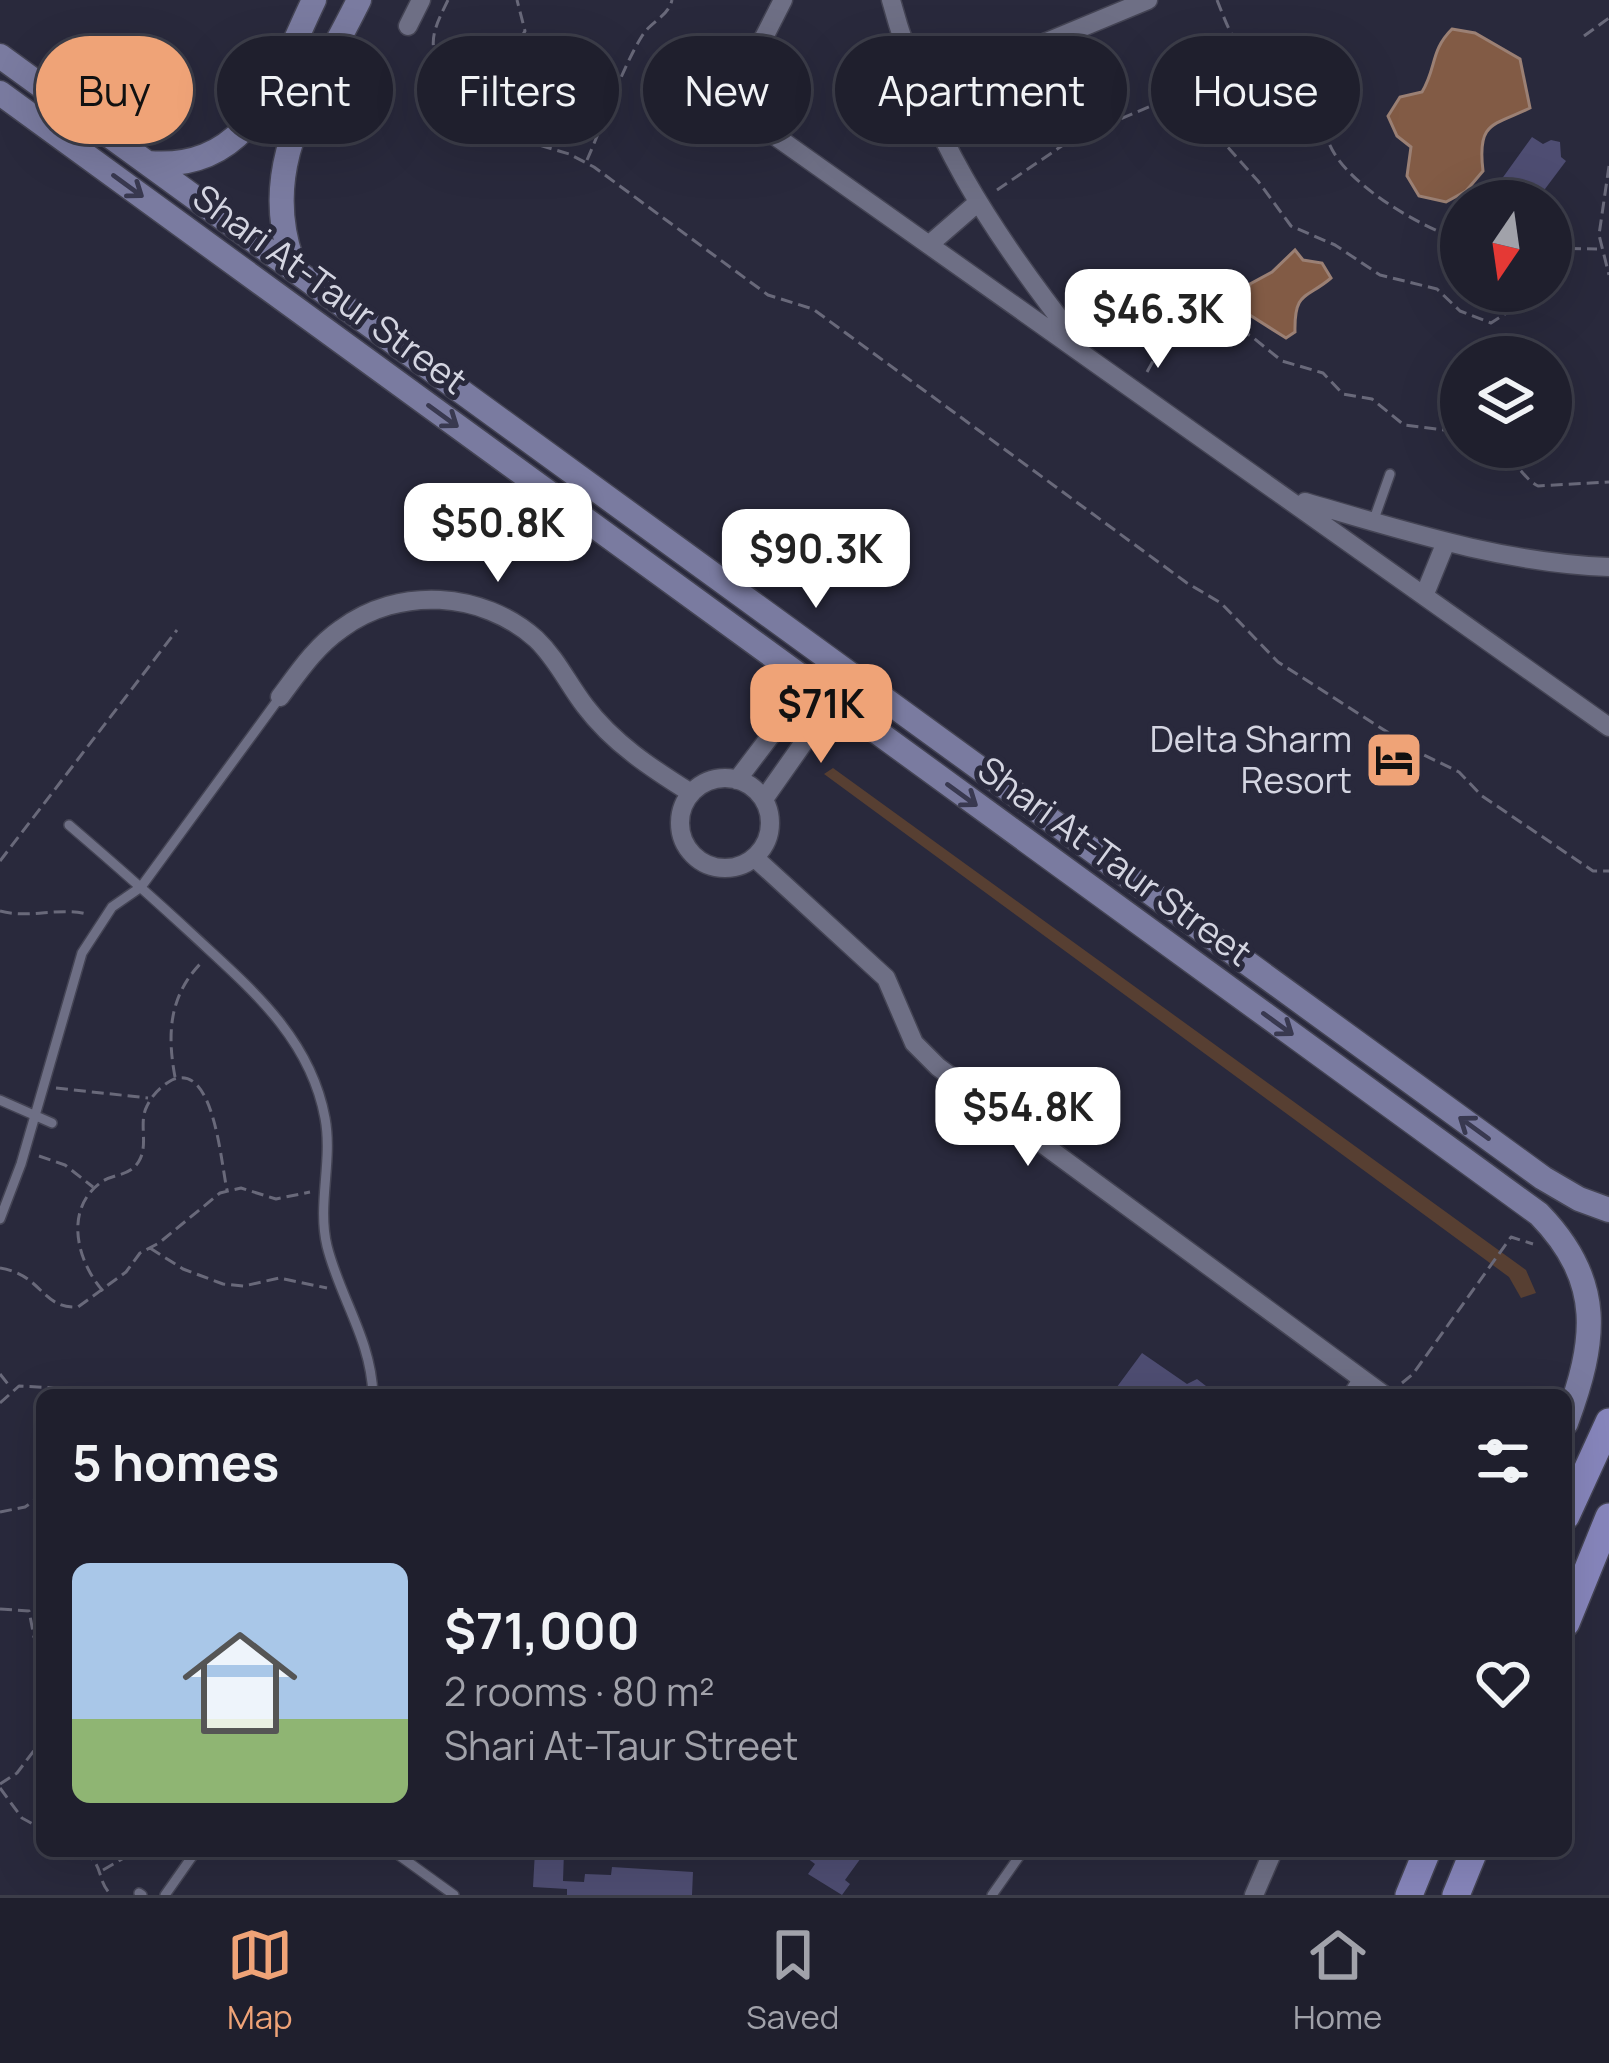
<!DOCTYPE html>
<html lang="en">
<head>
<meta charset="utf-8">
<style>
  :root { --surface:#1f1f2d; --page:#2c2c39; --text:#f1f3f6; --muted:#a1a2aa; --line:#3c3d49; --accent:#efa377 }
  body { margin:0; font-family:Manrope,sans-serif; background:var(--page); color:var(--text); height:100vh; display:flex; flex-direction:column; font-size:45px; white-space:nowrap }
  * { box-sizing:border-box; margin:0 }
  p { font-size:39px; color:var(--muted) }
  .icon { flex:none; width:66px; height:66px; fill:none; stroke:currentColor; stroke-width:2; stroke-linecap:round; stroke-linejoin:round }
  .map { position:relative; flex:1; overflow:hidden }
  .side { position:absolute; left:36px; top:1389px; width:1536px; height:468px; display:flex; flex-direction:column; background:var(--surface); border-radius:18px; box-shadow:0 12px 48px #0002,0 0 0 3px var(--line) }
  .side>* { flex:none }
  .hud { position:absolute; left:36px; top:36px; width:1539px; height:108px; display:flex; gap:24px }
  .needle { width:78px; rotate:193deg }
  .tools { position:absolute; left:1440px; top:180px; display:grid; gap:24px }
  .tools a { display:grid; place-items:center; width:132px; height:132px; border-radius:50%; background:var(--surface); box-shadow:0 12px 48px #0002,0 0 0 3px var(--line); font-size:60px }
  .price { position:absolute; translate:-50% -102px; padding:0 27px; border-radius:24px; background:#fff; color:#222; font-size:39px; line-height:78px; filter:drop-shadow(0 3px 6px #0008) }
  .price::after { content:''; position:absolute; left:50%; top:72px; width:36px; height:27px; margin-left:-18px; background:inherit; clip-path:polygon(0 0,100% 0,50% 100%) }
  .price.on { background:var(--accent); color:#111 }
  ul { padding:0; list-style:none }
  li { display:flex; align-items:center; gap:36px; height:300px; padding:0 36px }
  li span { display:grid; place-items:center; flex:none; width:336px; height:240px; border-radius:18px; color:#555 }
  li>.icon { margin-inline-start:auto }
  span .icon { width:144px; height:144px; fill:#fffc; stroke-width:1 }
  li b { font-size:51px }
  h2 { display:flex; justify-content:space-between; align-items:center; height:144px; padding:0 36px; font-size:51px }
  .tag { padding:0 42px; border-radius:54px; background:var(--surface); box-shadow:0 12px 48px #0002,0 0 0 3px var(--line); font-size:42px; line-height:108px }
  .tag.on { background:var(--accent); color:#111 }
  .tab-bar { display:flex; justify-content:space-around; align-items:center; height:168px; border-top:3px solid var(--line); background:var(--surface); font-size:33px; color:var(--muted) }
  .tab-bar a { display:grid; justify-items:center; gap:6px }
  .tab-bar .on { color:var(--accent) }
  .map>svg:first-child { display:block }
  .green { fill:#573f32 }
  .water { fill:#825b45; stroke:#9b8074; stroke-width:3 }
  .building { fill:#4e4d72 }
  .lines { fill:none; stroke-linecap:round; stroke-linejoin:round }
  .lane-casing { stroke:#444454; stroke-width:12 }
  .street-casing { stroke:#444454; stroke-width:21 }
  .secondary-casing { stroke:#444454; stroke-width:27 }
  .primary-casing { stroke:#444454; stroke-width:30 }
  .path { stroke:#69697a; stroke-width:3; stroke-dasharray:12 6; stroke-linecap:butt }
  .lane { stroke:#6e6f85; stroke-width:9 }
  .street { stroke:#6e6f85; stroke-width:18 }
  .secondary { stroke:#7a7ba0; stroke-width:24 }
  .primary { stroke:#8786bc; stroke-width:27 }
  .oneway { stroke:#393950 }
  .labels { text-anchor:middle; stroke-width:10; stroke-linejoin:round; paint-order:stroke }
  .street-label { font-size:36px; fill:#d4d5e1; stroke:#29293c }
  .poi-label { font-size:36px; fill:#d4d5e1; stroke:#29293c; text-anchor:end }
</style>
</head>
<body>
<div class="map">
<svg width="1609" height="1895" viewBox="0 0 1609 1895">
  <rect width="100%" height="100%" fill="#29293c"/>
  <path class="green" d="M833 768 1526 1270 1536 1293 1521 1298 1509 1277 824 774Z"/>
  <path class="water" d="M1452 29 1475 33 1520 59 1530 108C1492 126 1477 122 1483 171L1466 191 1446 202 1419 196 1407 176 1411 147 1397 136 1388 116 1400 97 1422 92C1437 67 1430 51 1452 29Z
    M1295 250 1303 260 1322 263 1331 278C1307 299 1294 290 1295 332L1286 338 1245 312 1250 284 1272 272Z"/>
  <path class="building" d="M1532 137 1543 144 1551 140 1560 142 1561 157 1566 161 1536 201 1501 180Z
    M1142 1353 1187 1384 1197 1379 1206 1386 1192 1395H1111Z
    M535 1851H564L563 1881 584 1882 585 1874 611 1875 612 1867 693 1872 692 1895H567V1889L533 1887Z
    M813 1851H866L845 1880 850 1884 842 1895 808 1874 815 1864 807 1858Z"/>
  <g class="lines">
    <g class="lane-casing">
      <path id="lane" d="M1373 522 1390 474
        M69 825C111 861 152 897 193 935 250 988 310 1037 325 1118 333 1161 317 1204 327 1246 340 1298 371 1339 373 1395
        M0 1100 52 1123
        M0 1219 21 1164 82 953 112 907 141 887 280 697
        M1347 1395 1360 1375
        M393 1851 454 1895
        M139 1893 142 1895
        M165 1895 196 1851
        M992 1895 1023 1851"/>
    </g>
    <g class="street-casing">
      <path id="street" d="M783 0 736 92 740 111 1609 727
        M891 0C927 133 990 230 1074 337
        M408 26 421 0
        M921 94 1148 0
        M931 243 976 204
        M1305 502C1405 531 1504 563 1609 567
        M1424 596 1446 542
        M280 697C298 673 315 647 341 629 399 586 482 591 536 639 557 659 568 684 585 706 613 743 651 768 691 793
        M680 823a45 45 0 1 1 90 0a45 45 0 1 1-90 0Z
        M737 780 810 684
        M764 799 833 701
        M755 858 886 978 914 1043 938 1067 1384 1395
        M1254 1895 1273 1851"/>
    </g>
    <g class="secondary-casing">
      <path id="secondary" d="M0 56 1543 1178 1579 1199 1609 1210
        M0 93 1539 1214C1605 1282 1596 1341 1566 1423
        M148 163C253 172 276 78 314 0
        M295 269C254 166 315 90 359 0"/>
    </g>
    <g class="primary-casing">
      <path id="primary" d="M1566 1516 1609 1422
        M1566 1623 1609 1517
        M1409 1895 1427 1851
        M1456 1895 1474 1851"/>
    </g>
    <path class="path" d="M448 0C435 27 424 46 445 72L536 144 569 154 594 167 768 295 813 309 1187 583 1221 603 1278 662 1420 753 1459 772 1482 796 1593 871H1609
      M1217 0C1231 35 1236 54 1274 68 1286 73 1298 73 1309 82 1326 98 1321 122 1329 143 1345 184 1420 227 1461 240
      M1584 36 1609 18
      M1180 94 1258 181 1291 226 1335 245 1380 275 1437 289 1460 311 1491 323 1505 314 1515 291
      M491 105 501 72 525 31 517 0
      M587 160C603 124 622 68 642 36 651 21 668 17 672 0
      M1609 166 1599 235 1609 275
      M997 190 1072 139 1257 62
      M1551 248 1597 249
      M1147 372 1167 336 1187 316 1207 313 1251 336 1282 361 1323 373 1343 394 1372 399 1404 425 1445 430 1461 438
      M1494 447C1515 457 1522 478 1538 486L1609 482
      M0 861 177 630
      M0 911C30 919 57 907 87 914
      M175 1077C167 1034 169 996 201 963
      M56 1088 148 1098
      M39 1156 65 1165 93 1187
      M150 1248 183 1269 223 1284 244 1286 279 1278 327 1288
      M0 1268C43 1275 41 1309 78 1307L126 1272 140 1253 159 1243 220 1193 241 1188 276 1199 310 1192
      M103 1291C78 1263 63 1211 100 1183 113 1173 130 1177 139 1161 149 1144 138 1123 147 1106 152 1095 161 1086 172 1080 214 1061 221 1164 227 1190
      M0 1374 11 1388
      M1402 1383 1413 1374 1511 1237 1533 1244
      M0 1403 19 1386 118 1391 124 1395
      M0 1512 25 1507 42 1495
      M0 1609 29 1611 34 1637 42 1648
      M0 1784 17 1773 42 1740
      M0 1788 22 1818 42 1829
      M84 1851C106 1869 95 1877 111 1895
      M103 1870 136 1851"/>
    <use href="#lane" class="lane"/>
    <use href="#street" class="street"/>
    <use href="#secondary" class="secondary"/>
    <use href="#primary" class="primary"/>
  </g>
  <defs><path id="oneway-shaft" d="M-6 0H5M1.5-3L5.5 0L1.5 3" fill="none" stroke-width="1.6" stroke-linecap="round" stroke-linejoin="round" transform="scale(3)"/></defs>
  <g class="oneway">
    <use href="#oneway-shaft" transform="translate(128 186) rotate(36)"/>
    <use href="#oneway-shaft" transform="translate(443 416) rotate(36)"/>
    <use href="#oneway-shaft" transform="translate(962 795) rotate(36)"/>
    <use href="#oneway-shaft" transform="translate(1278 1024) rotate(36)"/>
    <use href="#oneway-shaft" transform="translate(1474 1128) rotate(-144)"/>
  </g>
  <defs>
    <g id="hotel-square" transform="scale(3)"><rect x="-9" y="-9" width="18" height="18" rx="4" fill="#efa377" stroke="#29293c"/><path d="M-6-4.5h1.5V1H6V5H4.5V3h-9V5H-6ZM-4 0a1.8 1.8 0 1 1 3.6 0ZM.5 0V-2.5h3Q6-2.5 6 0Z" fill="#111"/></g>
  </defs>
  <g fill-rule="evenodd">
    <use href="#hotel-square" x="1394" y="760"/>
  </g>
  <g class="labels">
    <g class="street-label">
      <text transform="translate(330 289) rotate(36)" y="13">Shari At-Taur Street</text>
      <text transform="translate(1115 861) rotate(36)" y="13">Shari At-Taur Street</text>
    </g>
    <g class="poi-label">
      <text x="1352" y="752">Delta Sharm<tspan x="1352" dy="41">Resort</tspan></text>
    </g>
  </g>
</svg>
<div class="tools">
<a><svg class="needle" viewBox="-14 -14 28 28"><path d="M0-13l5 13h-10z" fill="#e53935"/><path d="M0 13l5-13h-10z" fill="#a1a2aa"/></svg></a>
<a><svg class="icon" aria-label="layers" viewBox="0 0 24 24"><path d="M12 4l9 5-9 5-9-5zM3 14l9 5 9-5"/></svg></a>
</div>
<b class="price" style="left:1158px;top:371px">$46.3K</b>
<b class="price" style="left:498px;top:585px">$50.8K</b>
<b class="price" style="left:816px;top:611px">$90.3K</b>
<b class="price on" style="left:821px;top:766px">$71K</b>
<b class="price" style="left:1028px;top:1169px">$54.8K</b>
<div class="hud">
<a class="tag on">Buy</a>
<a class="tag">Rent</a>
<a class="tag">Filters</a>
<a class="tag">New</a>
<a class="tag">Apartment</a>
<a class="tag">House</a>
</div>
<section class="side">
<h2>5 homes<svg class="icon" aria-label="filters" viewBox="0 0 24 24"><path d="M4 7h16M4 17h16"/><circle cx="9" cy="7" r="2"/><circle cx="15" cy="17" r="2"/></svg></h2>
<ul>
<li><span style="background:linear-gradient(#a9c7e8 65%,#8fb573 0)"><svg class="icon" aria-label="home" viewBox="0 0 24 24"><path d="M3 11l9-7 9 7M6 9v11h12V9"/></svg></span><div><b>$71,000</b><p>2 rooms · 80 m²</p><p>Shari At-Taur Street</p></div><svg class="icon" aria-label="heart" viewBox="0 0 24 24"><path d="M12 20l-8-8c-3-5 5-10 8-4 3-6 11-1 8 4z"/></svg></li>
</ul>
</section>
</div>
<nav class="tab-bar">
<a class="on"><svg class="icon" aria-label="map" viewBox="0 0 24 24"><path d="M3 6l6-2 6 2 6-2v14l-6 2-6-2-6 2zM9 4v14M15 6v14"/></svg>Map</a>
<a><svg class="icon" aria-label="saved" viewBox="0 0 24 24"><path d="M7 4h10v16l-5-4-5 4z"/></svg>Saved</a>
<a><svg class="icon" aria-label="home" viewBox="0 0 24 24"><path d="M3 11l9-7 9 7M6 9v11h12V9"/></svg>Home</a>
</nav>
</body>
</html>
